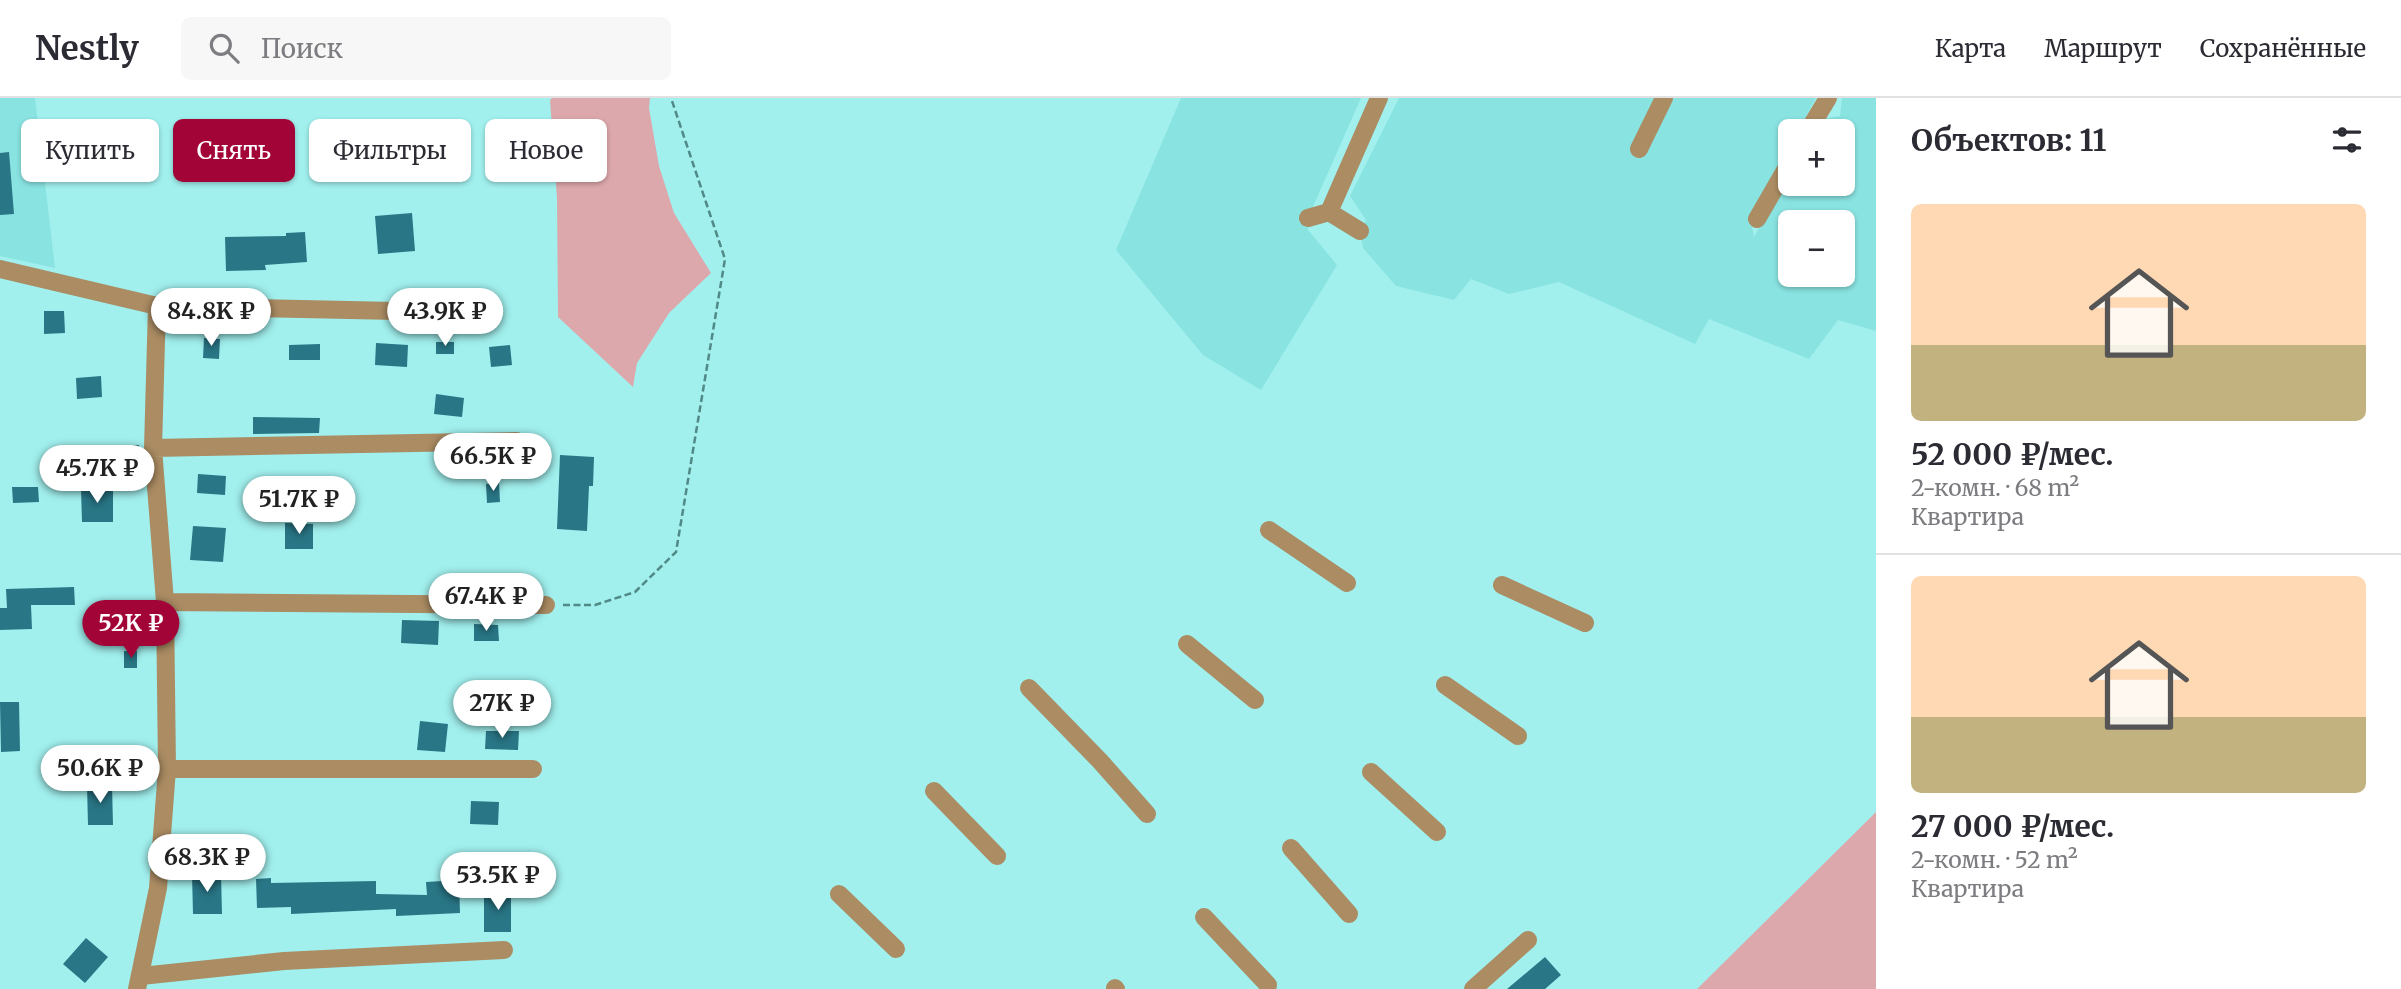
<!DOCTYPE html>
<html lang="ru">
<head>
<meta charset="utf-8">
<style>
  :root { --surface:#fff; --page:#f7f7f7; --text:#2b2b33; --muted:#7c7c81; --line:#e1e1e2; --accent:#a20438 }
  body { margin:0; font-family:Merriweather,serif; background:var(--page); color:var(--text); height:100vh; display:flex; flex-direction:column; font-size:26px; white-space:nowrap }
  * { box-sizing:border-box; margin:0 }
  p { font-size:23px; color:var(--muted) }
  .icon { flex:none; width:38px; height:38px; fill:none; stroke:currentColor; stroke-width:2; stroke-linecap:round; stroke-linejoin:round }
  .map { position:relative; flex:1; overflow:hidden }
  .side { display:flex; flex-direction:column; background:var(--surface); width:525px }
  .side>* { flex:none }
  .guide { position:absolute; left:21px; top:21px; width:665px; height:63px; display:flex; gap:14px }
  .controls { position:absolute; left:1778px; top:21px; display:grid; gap:14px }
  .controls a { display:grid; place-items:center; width:77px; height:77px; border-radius:10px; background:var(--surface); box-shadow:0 2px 5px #0004; font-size:35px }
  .price { position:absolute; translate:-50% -60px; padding:0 16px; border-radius:24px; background:#fff; color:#222; font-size:23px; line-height:46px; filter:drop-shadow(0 2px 4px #0008) }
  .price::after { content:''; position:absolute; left:50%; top:42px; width:21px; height:16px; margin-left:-10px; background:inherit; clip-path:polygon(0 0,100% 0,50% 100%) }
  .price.selected { background:var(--accent); color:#fff }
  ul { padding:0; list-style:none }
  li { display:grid; align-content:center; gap:14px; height:371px; padding:0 35px }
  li+li { border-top:2px solid var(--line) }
  li span { display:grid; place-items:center; height:217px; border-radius:10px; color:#555 }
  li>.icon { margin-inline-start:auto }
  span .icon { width:126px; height:126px; fill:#fffc; stroke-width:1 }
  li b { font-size:30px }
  h2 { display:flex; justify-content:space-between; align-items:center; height:84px; padding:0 35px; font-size:30px }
  .tag { padding:0 24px; border-radius:10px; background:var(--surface); box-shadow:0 2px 5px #0004; font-size:24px; line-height:63px }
  .tag.selected { background:var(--accent); color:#fff }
  header { display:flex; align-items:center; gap:42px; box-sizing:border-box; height:98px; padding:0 35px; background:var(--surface); border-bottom:2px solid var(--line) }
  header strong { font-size:33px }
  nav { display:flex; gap:38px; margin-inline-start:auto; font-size:24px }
  .search { width:490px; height:63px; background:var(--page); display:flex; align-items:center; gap:18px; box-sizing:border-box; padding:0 24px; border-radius:10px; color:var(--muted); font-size:26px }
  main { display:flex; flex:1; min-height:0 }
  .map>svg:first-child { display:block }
  .built { fill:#89e3e1; fill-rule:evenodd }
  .green { fill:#dda8ac }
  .building { fill:#297686 }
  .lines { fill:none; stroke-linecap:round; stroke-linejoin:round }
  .path { stroke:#518987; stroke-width:2.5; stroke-dasharray:7 3.5; stroke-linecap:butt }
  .minor { stroke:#ab8c63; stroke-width:18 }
</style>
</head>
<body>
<header>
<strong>Nestly</strong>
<div class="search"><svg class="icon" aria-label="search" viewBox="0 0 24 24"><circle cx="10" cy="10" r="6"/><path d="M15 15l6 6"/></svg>Поиск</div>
<nav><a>Карта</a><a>Маршрут</a><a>Сохранённые</a></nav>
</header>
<main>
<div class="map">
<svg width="1876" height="891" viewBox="0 0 1876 891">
  <rect width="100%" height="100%" fill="#a1f0ee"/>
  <path class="built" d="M0 0H35L55 170 0 158Z
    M1181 0H1361L1308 120V132L1337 167 1261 292 1203 257 1116 152Z
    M1399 0H1658L1630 53 1643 59 1672 0H1816L1798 33H1790V47L1750 119 1754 139 1790 77V86H1843V33H1815L1822 21 1840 18 1842 0H1876V233L1838 222 1809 261 1709 221 1695 246 1559 184 1509 196 1471 181 1454 202 1396 188 1363 150 1360 133 1366 122 1350 98ZM1790 124H1843V177H1790Z"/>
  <path class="green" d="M552 0H650L649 10 659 68 674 115 711 175 669 215 637 265 633 289 558 219 557 100 550 2Z
    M1876 714V891H1697Z"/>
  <path class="building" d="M9 54 14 116 0 117V55Z
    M412 115 415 153 378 156 375 118Z
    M305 134 307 164 265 167 266 172 226 173 225 139 286 138V135Z
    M44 213H64L65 235 44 236Z
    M204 240 220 241 219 261 203 260Z
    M436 244H454V256H436Z
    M376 245 408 247 407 269 375 267Z
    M320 246V262H289V247Z
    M510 247 512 267 491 269 489 249Z
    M101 278 102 299 77 301 76 280Z
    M436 296 464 300 462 319 434 316Z
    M253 319 320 320 319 335 253 336Z
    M110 347H139V361L110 362Z
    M560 357 594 359 593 388H589L587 433 557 431Z
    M198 376 226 378 225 397 197 395Z
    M499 385 500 404 487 405 486 386Z
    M12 389H38L39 404 13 405Z
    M113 390V424H82L81 391Z
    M285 425 313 426V451H285Z
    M193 428 226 430 223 464 190 462Z
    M74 489 75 507H31L32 531 0 532V510H7L6 491Z
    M402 522 439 523 438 547 401 545Z
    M474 526 498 527 499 543H474Z
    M124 553H137V570H124Z
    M0 604H19L20 653 1 654Z
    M420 623 448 626 445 654 417 652Z
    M486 633H519L518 652 485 651Z
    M87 687H112L113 727H88Z
    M471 703 499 704 498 727 470 726Z
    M221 776 222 816H193L192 777Z
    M271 780V785L376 783V796L427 797 426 784 459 782 460 815 396 818V811L291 816V809L257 810 256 781Z
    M511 794V834H484V795Z
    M86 840 108 859 85 885 63 866Z
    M1545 859 1561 877 1545 891H1507Z"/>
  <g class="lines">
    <path class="path" d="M563 507H595L635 494 676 454 725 161 671 0"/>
    <path class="minor" d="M1808 33 1828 0
      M1639 51 1664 0
      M1329 114 1379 0
      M1308 120 1329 114 1360 133
      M1757 121 1790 64
      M0 171 157 208 444 214
      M153 350 517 343
      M1269 432 1347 485
      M1502 487 1585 525
      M165 504 546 507
      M1187 546 1255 602
      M1445 587 1518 638
      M1029 590 1100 663 1147 716
      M167 671H533
      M1371 674 1437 734
      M934 693 997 758
      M1291 750 1349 816
      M839 796 896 851
      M1204 819 1268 887
      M141 878 284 863 504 852
      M1115 890 1116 891
      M137 891 158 790 167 671 165 504 153 350 157 208
      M1473 891 1528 842"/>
  </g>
</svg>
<div class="controls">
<a>+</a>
<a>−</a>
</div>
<b class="price" style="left:211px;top:250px">84.8K ₽</b>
<b class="price" style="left:445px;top:250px">43.9K ₽</b>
<b class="price" style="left:493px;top:395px">66.5K ₽</b>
<b class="price" style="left:97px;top:407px">45.7K ₽</b>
<b class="price" style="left:299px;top:438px">51.7K ₽</b>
<b class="price" style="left:486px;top:535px">67.4K ₽</b>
<b class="price selected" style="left:131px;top:562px">52K ₽</b>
<b class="price" style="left:502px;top:642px">27K ₽</b>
<b class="price" style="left:100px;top:707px">50.6K ₽</b>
<b class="price" style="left:207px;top:796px">68.3K ₽</b>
<b class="price" style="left:498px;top:814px">53.5K ₽</b>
<div class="guide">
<a class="tag">Купить</a>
<a class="tag selected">Снять</a>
<a class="tag">Фильтры</a>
<a class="tag">Новое</a>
</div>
</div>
<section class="side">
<h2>Объектов: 11<svg class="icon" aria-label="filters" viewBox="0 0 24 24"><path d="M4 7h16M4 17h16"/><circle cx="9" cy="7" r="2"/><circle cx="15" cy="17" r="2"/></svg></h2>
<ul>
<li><span style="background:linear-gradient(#ffd9b3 65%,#c2b280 0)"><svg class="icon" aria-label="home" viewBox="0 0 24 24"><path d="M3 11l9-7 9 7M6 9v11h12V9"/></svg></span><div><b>52 000 ₽/мес.</b><p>2-комн. · 68 m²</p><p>Квартира</p></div></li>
<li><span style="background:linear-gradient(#ffd9b3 65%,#c2b280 0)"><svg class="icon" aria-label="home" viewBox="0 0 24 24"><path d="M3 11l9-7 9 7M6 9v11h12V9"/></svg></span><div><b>27 000 ₽/мес.</b><p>2-комн. · 52 m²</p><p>Квартира</p></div></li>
</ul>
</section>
</main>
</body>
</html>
